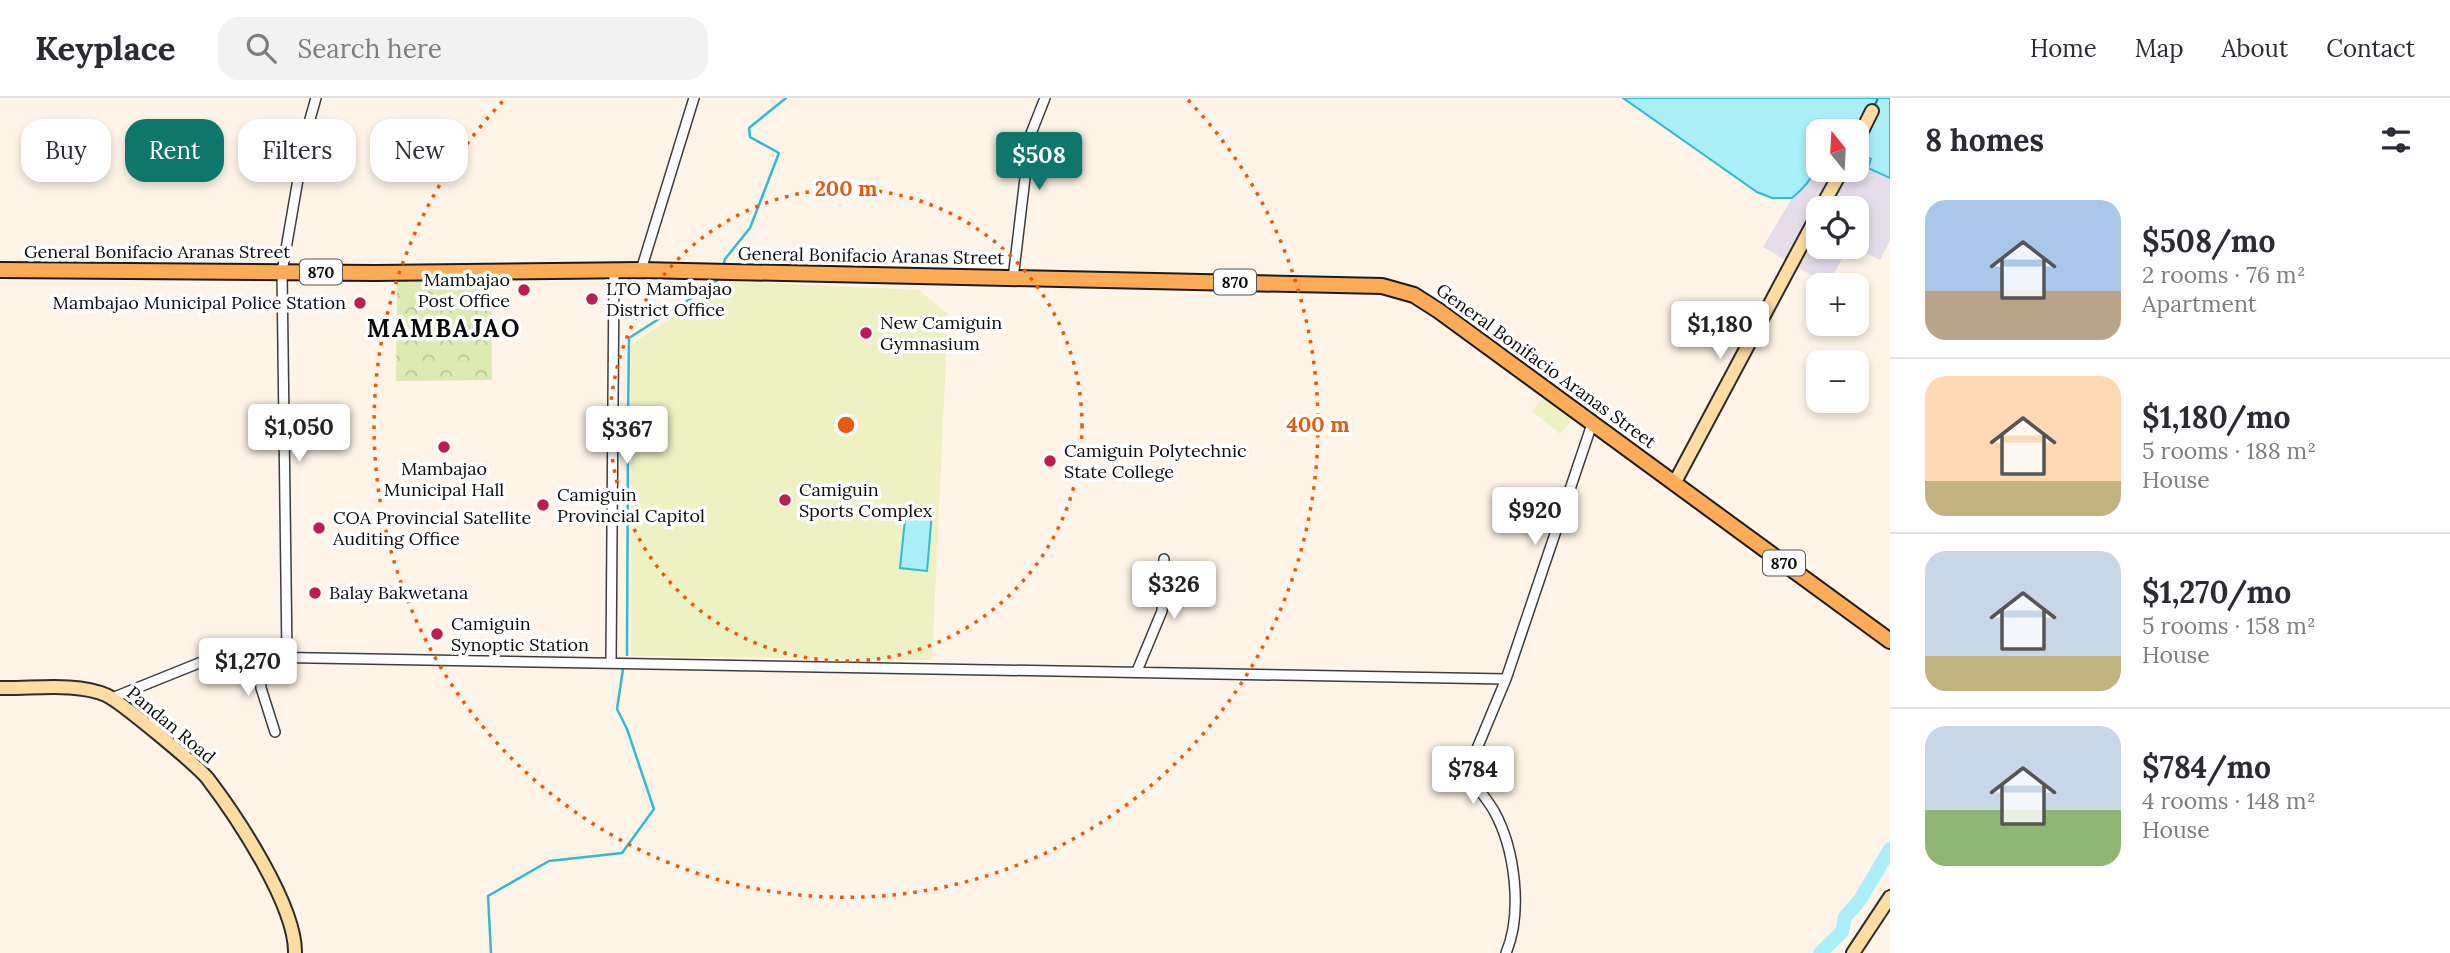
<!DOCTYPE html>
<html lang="en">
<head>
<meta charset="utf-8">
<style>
  :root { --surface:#fff; --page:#f2f2f3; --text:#2b2b33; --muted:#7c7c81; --line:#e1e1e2; --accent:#0f766e }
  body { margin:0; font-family:Lora,serif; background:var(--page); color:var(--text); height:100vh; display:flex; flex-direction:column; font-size:26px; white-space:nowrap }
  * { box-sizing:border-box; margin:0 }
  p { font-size:23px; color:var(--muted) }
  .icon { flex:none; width:38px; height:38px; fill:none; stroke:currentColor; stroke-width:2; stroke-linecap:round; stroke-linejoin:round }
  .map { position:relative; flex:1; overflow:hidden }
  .drawer { display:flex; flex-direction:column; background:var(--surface); width:560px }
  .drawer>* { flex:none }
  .top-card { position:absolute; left:21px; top:21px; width:665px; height:63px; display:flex; gap:14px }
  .needle { width:46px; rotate:342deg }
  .tools { position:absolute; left:1806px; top:21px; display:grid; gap:14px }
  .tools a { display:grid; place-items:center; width:63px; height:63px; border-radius:14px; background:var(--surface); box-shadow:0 4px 10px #0003; font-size:35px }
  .price { position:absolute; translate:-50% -60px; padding:0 16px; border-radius:7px; background:#fff; color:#222; font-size:23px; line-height:46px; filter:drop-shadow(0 2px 4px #0008) }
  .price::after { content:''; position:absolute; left:50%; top:42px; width:21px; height:16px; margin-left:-10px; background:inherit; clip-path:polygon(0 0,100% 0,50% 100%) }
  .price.current { background:var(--accent); color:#fff }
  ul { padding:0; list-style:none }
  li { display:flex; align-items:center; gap:21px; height:175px; padding:0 35px }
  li+li { border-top:2px solid var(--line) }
  li span { display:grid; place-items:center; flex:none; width:196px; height:140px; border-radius:21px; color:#555 }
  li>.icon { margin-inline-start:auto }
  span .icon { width:84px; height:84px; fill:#fffc; stroke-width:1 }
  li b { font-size:30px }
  h2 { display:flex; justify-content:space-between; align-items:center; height:84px; padding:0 35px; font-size:30px }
  .pill { padding:0 24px; border-radius:21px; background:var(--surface); box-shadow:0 4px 10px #0003; font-size:24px; line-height:63px }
  .pill.current { background:var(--accent); color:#fff }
  header { display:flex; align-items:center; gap:42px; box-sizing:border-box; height:98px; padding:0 35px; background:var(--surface); border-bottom:2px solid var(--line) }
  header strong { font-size:33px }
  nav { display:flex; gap:38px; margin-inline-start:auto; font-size:24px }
  .search { width:490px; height:63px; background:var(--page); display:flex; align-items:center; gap:18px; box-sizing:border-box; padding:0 24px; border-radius:21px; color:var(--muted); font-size:26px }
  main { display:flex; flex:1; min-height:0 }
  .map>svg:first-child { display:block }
  .industrial { fill:#e5ddea }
  .park { fill:url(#park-crowns) }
  .pitch { fill:#edf1c3 }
  .water { fill:#aaeff8; stroke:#2fbbd2; stroke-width:2 }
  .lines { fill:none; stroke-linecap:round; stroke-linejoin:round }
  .stream { stroke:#2fbbd2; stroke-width:2.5 }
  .river { stroke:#aaeff8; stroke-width:14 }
  .ferry { stroke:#118098; stroke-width:2; stroke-dasharray:9 7; stroke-linecap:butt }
  .street-casing { stroke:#3d3d3d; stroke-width:12 }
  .secondary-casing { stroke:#2c2c2c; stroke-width:16 }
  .primary-casing { stroke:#1b1b1b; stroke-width:18 }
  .street { stroke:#fff; stroke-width:9 }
  .secondary { stroke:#ffdda2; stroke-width:12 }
  .primary { stroke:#feab58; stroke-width:14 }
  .ring { fill:none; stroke:#e8590c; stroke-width:3.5; stroke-dasharray:3.5 7 }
  .poi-dot { fill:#be1e4f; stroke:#fff; stroke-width:2.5 }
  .labels { text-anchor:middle; stroke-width:7; stroke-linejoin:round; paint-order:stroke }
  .shield { fill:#fff; stroke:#545454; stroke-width:2 }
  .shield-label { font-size:16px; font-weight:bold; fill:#0a0a0a }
  .street-label { font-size:18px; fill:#0a0a0a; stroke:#fff }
  .poi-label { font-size:18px; fill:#0a0a0a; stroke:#fff; text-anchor:start }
  .district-label { font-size:24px; font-weight:bold; letter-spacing:2px; fill:#0a0a0a; stroke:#fff }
  .centre { fill:#e8590c; stroke:#fff; stroke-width:3.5 }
  .ring-label { font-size:21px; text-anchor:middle; font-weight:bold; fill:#e8590c; stroke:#fff; stroke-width:7; stroke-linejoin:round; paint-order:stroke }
</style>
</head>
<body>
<header>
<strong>Keyplace</strong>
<div class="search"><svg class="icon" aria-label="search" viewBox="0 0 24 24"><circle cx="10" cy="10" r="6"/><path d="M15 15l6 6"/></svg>Search here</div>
<nav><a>Home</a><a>Map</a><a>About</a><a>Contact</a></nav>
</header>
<main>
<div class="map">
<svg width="1890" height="855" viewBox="0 0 1890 855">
  <defs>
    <pattern id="park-crowns" width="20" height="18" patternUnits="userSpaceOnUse" patternTransform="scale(1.75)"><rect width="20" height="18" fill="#ddeab1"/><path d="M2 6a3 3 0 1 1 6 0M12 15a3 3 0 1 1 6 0" fill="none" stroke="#bcc797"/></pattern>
  </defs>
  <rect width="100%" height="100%" fill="#fff4e7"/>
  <path class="industrial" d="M1860 55 1872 61 1868 70 1890 80V143L1880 162 1853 149H1857V110H1818V149H1848L1828 187 1763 149 1792 100 1805 89 1818 68V72H1857Z"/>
  <path class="park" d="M491 180 492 282 396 283 397 181Z"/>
  <path class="pitch" d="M730 183 919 192 948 216 932 562 631 558V246Z
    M1544 299 1572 322 1560 336 1532 313Z"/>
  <path class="water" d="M1623 0H1890V80L1868 70 1871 61 1860 55 1857 61V33H1818C1818 66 1819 78 1792 100H1772L1757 94Z
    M906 412 932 414 927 473 900 470Z"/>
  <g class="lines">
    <path class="stream" d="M723 169 725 161 750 130 779 55 750 39 749 30 786 0
      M708 190 721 179
      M628 319 629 240 698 196
      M627 557 628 331
      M491 855 488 798 549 763 622 755 654 711 627 631 617 611 623 571"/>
    <path class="river" d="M1820 855 1842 834 1845 819 1860 802 1890 751"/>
    <path class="ferry" d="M1874 9 1878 0"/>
    <g class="street-casing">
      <path id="street" d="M641 172 694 0
        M1013 181 1030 38 1045 0
        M258 559 261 590 275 634
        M287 559 282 174 306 35 316 0
        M611 565 614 172
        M1137 573 1162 513 1164 461
        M112 600 204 563 258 559 1506 581
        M1506 855C1523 814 1515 751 1494 713 1486 699 1474 688 1468 672L1506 581 1592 326"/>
    </g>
    <g class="secondary-casing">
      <path id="secondary" d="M1857 43 1872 13
        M1821 110 1842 72
        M1675 384 1818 116
        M0 590C32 591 76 584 106 597 121 604 198 668 208 681 237 719 296 808 295 855
        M1853 855 1890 799"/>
    </g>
    <g class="primary-casing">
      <path id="primary" d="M0 172 375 175 641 172 1382 188 1414 197 1439 213 1890 543"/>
    </g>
    <use href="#street" class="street"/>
    <use href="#secondary" class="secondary"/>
    <use href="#primary" class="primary"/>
  </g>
  <g class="ring">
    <circle cx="846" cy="327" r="236"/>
    <path d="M1188 2A472 472 0 1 1 504 2"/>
  </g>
  <g class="poi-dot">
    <circle cx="524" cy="192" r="7"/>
    <circle cx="592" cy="201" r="7"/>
    <circle cx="360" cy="205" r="7"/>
    <circle cx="866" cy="235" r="7"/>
    <circle cx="444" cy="349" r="7"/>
    <circle cx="1050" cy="363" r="7"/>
    <circle cx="785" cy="402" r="7"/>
    <circle cx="543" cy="407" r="7"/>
    <circle cx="319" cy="430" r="7"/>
    <circle cx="315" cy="495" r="7"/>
    <circle cx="437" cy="536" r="7"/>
  </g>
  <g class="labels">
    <g class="shield">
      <rect x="300" y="161.5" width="42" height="25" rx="5"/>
      <rect x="1214" y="171.5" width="42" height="25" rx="5"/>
      <rect x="1763" y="452.5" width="42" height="25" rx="5"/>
    </g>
    <g class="shield-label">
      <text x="321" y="180">870</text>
      <text x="1235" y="190">870</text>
      <text x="1784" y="471">870</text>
    </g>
    <g class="street-label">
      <text x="157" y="160">General Bonifacio Aranas Street</text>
      <text transform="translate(871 158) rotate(1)" y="6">General Bonifacio Aranas Street</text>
      <text transform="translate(1546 268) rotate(36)" y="6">General Bonifacio Aranas Street</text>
      <text transform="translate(171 627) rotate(40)" y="6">Pandan Road</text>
    </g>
    <g class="poi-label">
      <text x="510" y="188" text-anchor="end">Mambajao<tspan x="510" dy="21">Post Office</tspan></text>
      <text x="606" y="197">LTO Mambajao<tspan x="606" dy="21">District Office</tspan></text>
      <text x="346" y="211" text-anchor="end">Mambajao Municipal Police Station</text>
      <text x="880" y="231">New Camiguin<tspan x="880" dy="21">Gymnasium</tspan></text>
      <text x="1064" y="359">Camiguin Polytechnic<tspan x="1064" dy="21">State College</tspan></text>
      <text x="444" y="377" text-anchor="middle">Mambajao<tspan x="444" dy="21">Municipal Hall</tspan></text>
      <text x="799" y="398">Camiguin<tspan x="799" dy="21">Sports Complex</tspan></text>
      <text x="557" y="403">Camiguin<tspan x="557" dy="21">Provincial Capitol</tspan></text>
      <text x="333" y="426">COA Provincial Satellite<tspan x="333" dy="21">Auditing Office</tspan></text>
      <text x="329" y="501">Balay Bakwetana</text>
      <text x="451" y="532">Camiguin<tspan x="451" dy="21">Synoptic Station</tspan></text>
    </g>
    <g class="district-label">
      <text x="444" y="239">MAMBAJAO</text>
    </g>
  </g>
  <circle cx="846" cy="327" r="10" class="centre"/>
  <g class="ring-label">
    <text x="846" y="98">200 m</text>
    <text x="1318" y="334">400 m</text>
  </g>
</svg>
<div class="tools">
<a><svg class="needle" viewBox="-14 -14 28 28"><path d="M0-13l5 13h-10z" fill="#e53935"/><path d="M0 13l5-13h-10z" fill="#7c7c81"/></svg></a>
<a><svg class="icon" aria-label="locate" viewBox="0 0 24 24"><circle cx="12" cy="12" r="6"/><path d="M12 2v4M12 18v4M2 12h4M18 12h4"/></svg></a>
<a>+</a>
<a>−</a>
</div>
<b class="price current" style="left:1039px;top:94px">$508</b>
<b class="price" style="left:1720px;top:263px">$1,180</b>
<b class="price" style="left:299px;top:366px">$1,050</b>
<b class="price" style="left:627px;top:368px">$367</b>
<b class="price" style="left:1535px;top:449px">$920</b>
<b class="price" style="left:1174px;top:523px">$326</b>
<b class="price" style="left:248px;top:600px">$1,270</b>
<b class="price" style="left:1473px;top:708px">$784</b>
<div class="top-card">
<a class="pill">Buy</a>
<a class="pill current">Rent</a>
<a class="pill">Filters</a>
<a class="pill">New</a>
</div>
</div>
<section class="drawer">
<h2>8 homes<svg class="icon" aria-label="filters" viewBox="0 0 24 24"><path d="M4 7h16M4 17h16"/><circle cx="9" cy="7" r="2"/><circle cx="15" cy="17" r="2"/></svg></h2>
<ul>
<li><span style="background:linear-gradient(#a9c7e8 65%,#b9a48a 0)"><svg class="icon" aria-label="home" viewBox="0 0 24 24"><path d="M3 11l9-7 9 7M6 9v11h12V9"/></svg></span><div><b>$508/mo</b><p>2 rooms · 76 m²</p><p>Apartment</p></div></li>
<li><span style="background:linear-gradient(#ffd9b3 75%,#c2b280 0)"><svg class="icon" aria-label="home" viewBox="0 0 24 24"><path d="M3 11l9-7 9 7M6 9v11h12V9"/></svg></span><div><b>$1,180/mo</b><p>5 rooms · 188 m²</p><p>House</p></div></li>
<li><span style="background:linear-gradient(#c9d6e8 75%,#c2b280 0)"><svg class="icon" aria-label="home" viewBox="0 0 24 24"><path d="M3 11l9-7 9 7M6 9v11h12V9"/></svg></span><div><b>$1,270/mo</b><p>5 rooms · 158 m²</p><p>House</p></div></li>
<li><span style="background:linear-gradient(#c9d6e8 60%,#8fb573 0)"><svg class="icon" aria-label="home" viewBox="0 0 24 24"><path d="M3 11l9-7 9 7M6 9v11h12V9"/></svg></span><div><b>$784/mo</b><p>4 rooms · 148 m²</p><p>House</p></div></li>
</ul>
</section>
</main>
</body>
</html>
